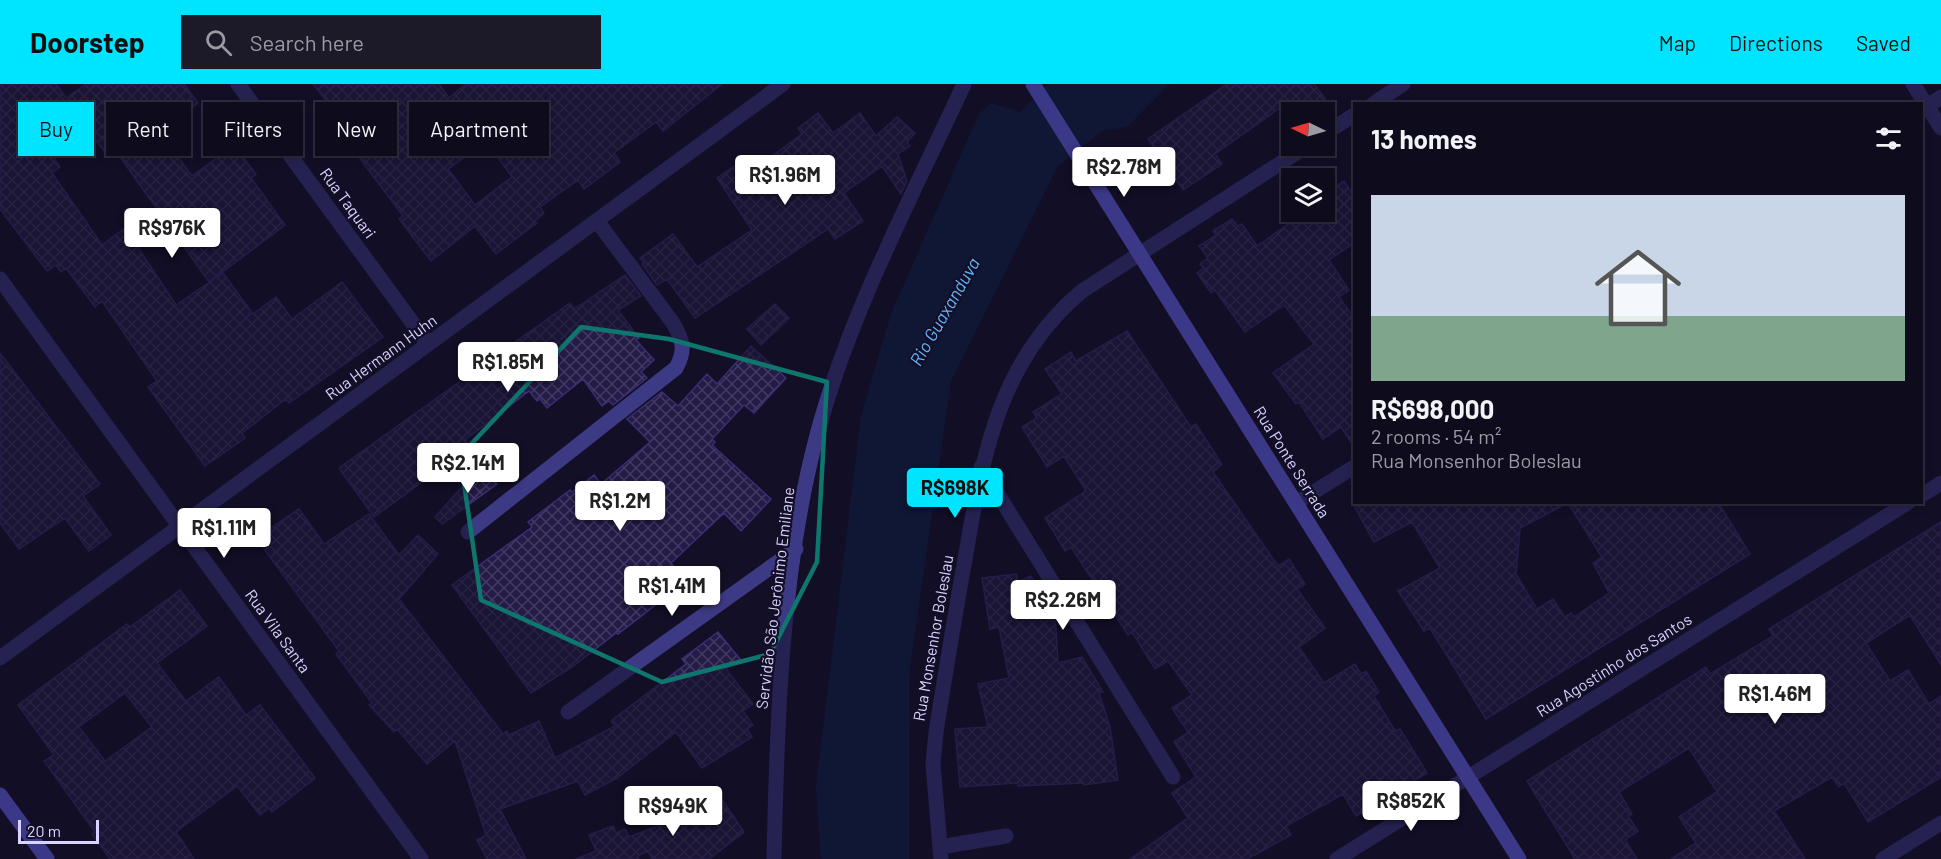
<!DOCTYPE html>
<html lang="en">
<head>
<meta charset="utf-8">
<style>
  :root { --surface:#0e0b1c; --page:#1c1929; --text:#f1f3f6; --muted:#9b9ba3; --line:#2e2b3b; --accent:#00e5ff }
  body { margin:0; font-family:Barlow,sans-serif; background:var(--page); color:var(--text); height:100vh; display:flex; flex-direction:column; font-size:22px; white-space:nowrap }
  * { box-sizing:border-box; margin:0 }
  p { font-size:20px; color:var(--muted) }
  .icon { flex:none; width:33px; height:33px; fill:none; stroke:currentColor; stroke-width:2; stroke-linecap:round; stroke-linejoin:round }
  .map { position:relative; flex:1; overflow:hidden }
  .details { position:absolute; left:1353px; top:18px; width:570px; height:402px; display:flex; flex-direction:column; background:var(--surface); border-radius:0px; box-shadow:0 3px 9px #0003,0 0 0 2px var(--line) }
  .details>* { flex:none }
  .hud { position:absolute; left:18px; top:18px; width:570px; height:54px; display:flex; gap:12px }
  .needle { width:39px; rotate:275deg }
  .tools { position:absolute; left:1281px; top:18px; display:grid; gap:12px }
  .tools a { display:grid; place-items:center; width:54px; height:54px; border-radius:0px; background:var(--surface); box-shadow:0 3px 9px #0003,0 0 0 2px var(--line); font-size:30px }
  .scale { position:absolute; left:18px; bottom:15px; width:81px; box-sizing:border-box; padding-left:6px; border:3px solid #d9d4ff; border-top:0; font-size:16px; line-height:21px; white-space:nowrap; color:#d9d4ff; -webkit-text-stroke:4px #130f26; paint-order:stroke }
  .price { position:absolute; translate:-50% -51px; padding:0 14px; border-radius:6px; background:#fff; color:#222; font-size:20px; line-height:39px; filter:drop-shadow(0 2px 3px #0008) }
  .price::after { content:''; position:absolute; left:50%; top:36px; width:18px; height:14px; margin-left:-9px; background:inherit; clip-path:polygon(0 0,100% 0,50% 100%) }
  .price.current { background:var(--accent); color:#111 }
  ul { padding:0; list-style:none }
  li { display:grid; align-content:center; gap:12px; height:318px; padding:0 18px }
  li span { display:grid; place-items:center; height:186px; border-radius:0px; color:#555 }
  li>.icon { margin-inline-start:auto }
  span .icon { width:108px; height:108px; fill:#fffc; stroke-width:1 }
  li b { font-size:26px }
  h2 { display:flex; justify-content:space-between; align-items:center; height:72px; padding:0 18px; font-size:26px }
  .chip { padding:0 21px; border-radius:0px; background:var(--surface); box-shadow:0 3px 9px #0003,0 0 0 2px var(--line); font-size:21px; line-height:54px }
  .chip.current { background:var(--accent); color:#111 }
  header { display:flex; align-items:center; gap:36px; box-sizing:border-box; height:84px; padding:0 30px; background:var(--accent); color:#111 }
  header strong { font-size:28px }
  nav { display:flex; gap:33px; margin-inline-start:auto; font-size:21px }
  .search { width:420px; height:54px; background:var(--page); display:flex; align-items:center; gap:15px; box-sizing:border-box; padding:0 21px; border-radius:0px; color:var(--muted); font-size:22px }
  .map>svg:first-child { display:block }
  .water { fill:#0c2248 }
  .building { fill:url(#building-cross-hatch); stroke:#3b2d73; stroke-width:1.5; fill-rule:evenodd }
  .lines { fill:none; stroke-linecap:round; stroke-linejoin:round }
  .street { stroke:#3d3a85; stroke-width:15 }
  .secondary { stroke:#6f6bff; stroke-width:15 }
  .marked { fill:none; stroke:#0f766e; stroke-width:4.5; stroke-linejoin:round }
  .labels { text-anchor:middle; stroke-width:4.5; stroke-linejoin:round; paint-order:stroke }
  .street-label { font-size:16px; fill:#d9d4ff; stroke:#130f26 }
  .water-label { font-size:18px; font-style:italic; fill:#62b6ff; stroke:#130f26 }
</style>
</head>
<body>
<header>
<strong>Doorstep</strong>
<div class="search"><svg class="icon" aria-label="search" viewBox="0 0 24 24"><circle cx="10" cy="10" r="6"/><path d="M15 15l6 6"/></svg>Search here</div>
<nav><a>Map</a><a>Directions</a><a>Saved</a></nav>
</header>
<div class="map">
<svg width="1941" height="775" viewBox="0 0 1941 775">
  <defs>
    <pattern id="building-cross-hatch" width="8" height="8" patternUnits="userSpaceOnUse" patternTransform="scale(1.5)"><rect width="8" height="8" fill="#241b47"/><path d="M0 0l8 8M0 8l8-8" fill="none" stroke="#433b63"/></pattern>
  </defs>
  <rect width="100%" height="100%" fill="#130f26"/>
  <path class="water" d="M1048 0H1169L1127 43 1102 47 1057 83 951 297 909 591V775H821L816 703 861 332 891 230 979 30 991 19 1020 28Z"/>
  <path class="building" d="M0 0H56L66 14 86 0H184L198 19 159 47 192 92 225 68 228 71 236 64 256 90 251 94 285 141 209 198 115 66 107 71 90 48 54 74 60 83 52 89 102 161 125 144 176 221 223 189 253 230 276 213 292 235 342 198 383 253 289 319 286 315 242 349 245 354 205 382 148 303 157 297 102 217 95 223 66 184 61 188 56 181 47 187 0 125Z
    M313 0H439L449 14 466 0H722L663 47 656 38 614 69 620 78 584 105 578 96 540 123 544 129 535 137 537 139 496 170 475 142 431 177 399 135 403 132 326 29 332 24ZM487 58 512 93 475 121 448 85Z
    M1227 0H1314L1326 16 1307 28H1301L1291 16 1215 70 1222 80 1183 106 1148 55Z
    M818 29 833 49 860 29 876 52 897 33 915 49 907 58 910 62 898 70 907 97 901 110 882 82 844 109 863 137 835 155 828 145 695 234 667 195 657 201 642 180 644 179 640 174 673 150 697 183 752 146 717 94 745 75 753 86 802 50 798 44Z
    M1344 97 1354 112V159L1329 176 1349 206 1339 213 1354 234V363L1341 343 1323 355 1299 318 1296 320 1273 289 1314 260 1284 221 1245 248 1215 206 1211 209 1197 189 1204 184 1200 180 1208 174 1199 162 1216 151 1213 147 1232 135 1238 142 1242 140 1257 162 1306 128H1324V110Z
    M625 191 641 212 618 226 639 254 636 256 654 276 641 288 647 294 613 321 609 317 602 322 583 295 547 324 540 315 537 317 529 307 465 356 470 363 374 433 339 384 570 219 574 225Z
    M775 220 789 234 761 261 747 245Z
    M1127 247 1191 343 1196 340 1222 380 1213 388 1278 482 1289 475 1305 500 1297 505 1325 544 1299 563 1324 599 1355 580 1361 590 1366 587 1379 608 1374 612 1395 647 1400 645 1427 689 1356 732 1343 710 1286 742 1291 751 1247 775H1130L1188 734 1172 709 1196 693 1174 658 1188 648 1172 624 1192 611 1168 577 1155 585 1132 548 1128 551 1071 463 1065 467 1045 434 1086 407 1064 372 1047 383 1022 343 1037 334 1033 328 1062 310 1045 285 1071 268 1076 277Z
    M751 262 786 294 754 329 744 321 712 355 715 358 712 361 771 415 741 447 724 429 671 479 685 498 618 550 616 549 575 581 531 609 452 501 532 443 528 438 570 406 572 408 594 391 601 400 650 358 627 335 662 308 678 322 707 290 717 300Z
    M0 269 100 400 83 412 111 451 89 467 65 434 19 465 0 439Z
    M483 380 497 400 442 440 435 433Z
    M1352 418H1718L1750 470 1486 635 1430 544 1424 547 1398 507 1440 484 1412 438 1374 458ZM1568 419 1602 473 1593 479 1609 509 1574 533 1571 529 1565 533 1553 515 1537 525 1516 490 1520 444Z
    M299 425 324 460 369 430 399 471 418 451 438 470 399 515 503 650 507 647 509 651 539 637 555 674 615 642 611 637 686 580 682 575 718 548 740 575 726 585 753 620 743 627 753 641 747 645 752 653 702 684 676 648 617 694 585 711 578 697 500 725 526 775H487L477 756 486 751 455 657 427 680 397 645 394 648 369 621 372 619 336 570 339 567 256 454Z
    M1941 438V581L1910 531 1866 559 1890 597 1908 586 1929 620 1941 612V693L1868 738 1844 699 1839 703 1832 693 1774 727 1805 775H1671L1696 759 1679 733 1717 708 1689 664 1619 708 1632 730 1628 732 1638 747 1625 756 1637 775H1575L1527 697 1706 583 1710 590 1773 552 1769 545Z
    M1017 490V498L1031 492 1055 529 1058 579 1082 573 1103 608 1099 609 1110 643 1118 696 1084 701V699L1018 702V699L960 703 955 645 988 643 978 600 1009 594 999 543 990 545 982 494Z
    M180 506 207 542 157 579 186 617 219 593 246 631 260 621 315 694 272 728 269 724 260 731 237 702 176 748 194 775H110L92 750 95 748 44 677 54 671 18 621 127 540 130 543ZM125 609 152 643 105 677 79 643Z
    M719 711 744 748 709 775H652L648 767 637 772 639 775H576L596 767 589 751 613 742 616 749 625 745 629 753 700 726Z"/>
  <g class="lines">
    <path class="street" d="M238 0 428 260
      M1913 0 1941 44
      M1373 20 1403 0
      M1922 26 1941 13
      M1324 50 1354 31
      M0 195 421 775
      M981 383 1173 693
      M1922 411 1941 399
      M1296 419 1354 383
      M468 448 676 284C686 266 683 256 673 239L597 137
      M0 574 783 0
      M568 628 796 465
      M940 763 1006 752
      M774 775C777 636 781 486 817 351 850 228 911 115 964 0
      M941 775 933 680 936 648C945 592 954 536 964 481 982 377 996 279 1082 207L1307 62
      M1337 775 1909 418
      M1883 775 1941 739"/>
    <path class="secondary" d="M1033 0 1519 775
      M0 711 47 775"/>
  </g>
  <path d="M0 0H1941V775H0ZM581 243 669 255 827 298 817 478 770 570 662 598 481 516 460 372Z" fill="#130f26" fill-opacity=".55" fill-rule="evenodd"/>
  <path class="marked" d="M581 243 669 255 827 298 817 478 770 570 662 598 481 516 460 372Z"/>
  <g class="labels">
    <g class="street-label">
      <text transform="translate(348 119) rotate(54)" y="6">Rua Taquari</text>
      <text transform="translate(381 273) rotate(-36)" y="6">Rua Hermann Huhn</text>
      <text transform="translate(1292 378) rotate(58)" y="6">Rua Ponte Serrada</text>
      <text transform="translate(775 514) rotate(-83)" y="6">Servidão São Jerônimo Emiliane</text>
      <text transform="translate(278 547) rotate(54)" y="6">Rua Vila Santa</text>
      <text transform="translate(933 554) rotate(-80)" y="6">Rua Monsenhor Boleslau</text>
      <text transform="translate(1614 581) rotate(-32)" y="6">Rua Agostinho dos Santos</text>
    </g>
    <g class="water-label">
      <text transform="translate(945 228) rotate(-60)" y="6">Rio Guaxanduva</text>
    </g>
  </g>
</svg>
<div class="tools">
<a><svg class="needle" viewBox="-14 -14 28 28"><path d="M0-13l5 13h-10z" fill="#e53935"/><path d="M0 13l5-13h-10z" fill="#9b9ba3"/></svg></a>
<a><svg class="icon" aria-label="layers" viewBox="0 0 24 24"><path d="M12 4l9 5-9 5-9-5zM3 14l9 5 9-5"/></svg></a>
</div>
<div class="scale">20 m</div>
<b class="price" style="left:1124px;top:114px">R$2.78M</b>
<b class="price" style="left:785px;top:122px">R$1.96M</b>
<b class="price" style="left:172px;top:175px">R$976K</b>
<b class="price" style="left:508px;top:309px">R$1.85M</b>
<b class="price" style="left:468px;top:410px">R$2.14M</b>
<b class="price current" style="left:955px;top:435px">R$698K</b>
<b class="price" style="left:620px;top:448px">R$1.2M</b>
<b class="price" style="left:224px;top:475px">R$1.11M</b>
<b class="price" style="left:672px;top:533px">R$1.41M</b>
<b class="price" style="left:1063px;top:547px">R$2.26M</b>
<b class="price" style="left:1775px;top:641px">R$1.46M</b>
<b class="price" style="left:1411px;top:748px">R$852K</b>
<b class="price" style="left:673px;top:753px">R$949K</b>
<div class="hud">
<a class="chip current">Buy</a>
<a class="chip">Rent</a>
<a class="chip">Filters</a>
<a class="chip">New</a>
<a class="chip">Apartment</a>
</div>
<section class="details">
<h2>13 homes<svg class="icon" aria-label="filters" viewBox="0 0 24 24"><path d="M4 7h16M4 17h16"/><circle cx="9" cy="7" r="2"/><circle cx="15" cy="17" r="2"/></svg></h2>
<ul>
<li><span style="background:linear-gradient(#c9d6e8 65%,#7fa58c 0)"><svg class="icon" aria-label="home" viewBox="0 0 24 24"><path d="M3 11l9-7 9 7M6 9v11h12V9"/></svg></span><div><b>R$698,000</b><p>2 rooms · 54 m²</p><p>Rua Monsenhor Boleslau</p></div></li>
</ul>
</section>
</div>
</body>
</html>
